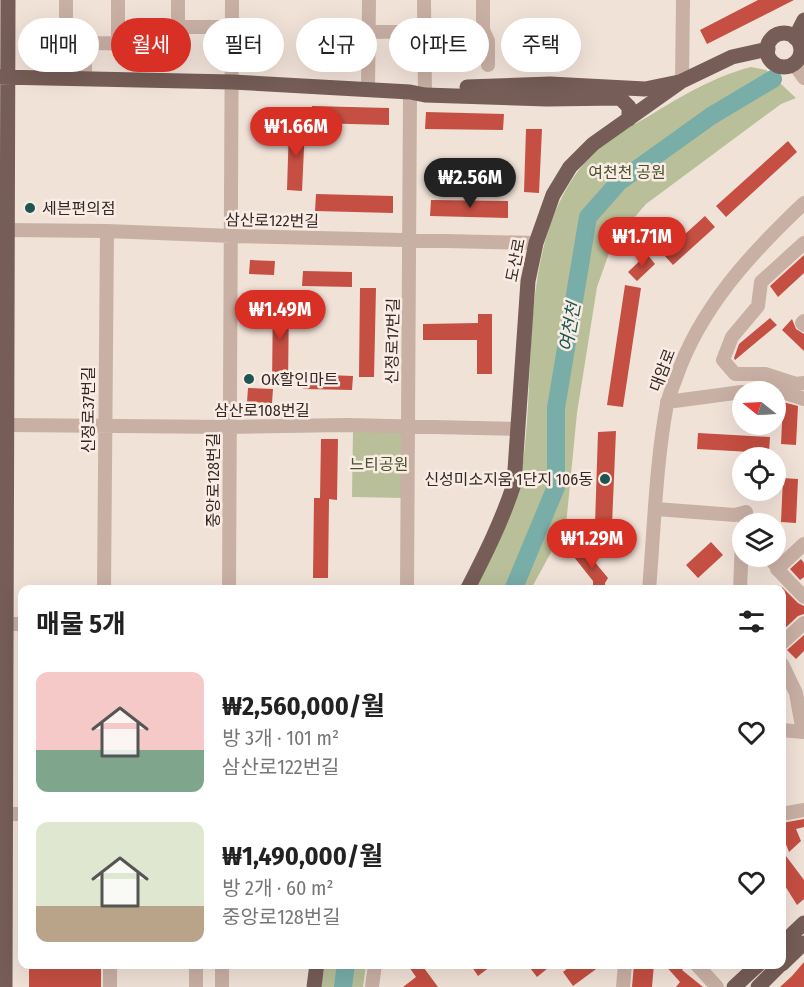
<!DOCTYPE html>
<html lang="ko">
<head>
<meta charset="utf-8">
<style>
  :root { --surface:#fff; --page:#f6f6f6; --text:#222; --muted:#767676; --accent:#d93025 }
  body { margin:0; font-family:"Fira Sans Condensed","Noto Sans KR",sans-serif; background:var(--page); color:var(--text); height:100vh; display:flex; flex-direction:column; font-size:22px; white-space:nowrap }
  * { box-sizing:border-box; margin:0 }
  p { font-size:20px; color:var(--muted) }
  .icon { flex:none; width:33px; height:33px; fill:none; stroke:currentColor; stroke-width:2; stroke-linecap:round; stroke-linejoin:round }
  .map { position:relative; flex:1; overflow:hidden }
  .panel { position:absolute; left:18px; top:585px; width:768px; height:384px; display:flex; flex-direction:column; background:var(--surface); border-radius:12px; box-shadow:0 6px 24px #0002 }
  .panel>* { flex:none }
  .banner { position:absolute; left:18px; top:18px; width:768px; height:54px; display:flex; gap:12px }
  .needle { width:39px; rotate:288deg }
  .controls { position:absolute; left:732px; top:381px; display:grid; gap:12px }
  .controls a { display:grid; place-items:center; width:54px; height:54px; border-radius:50%; background:var(--surface); box-shadow:0 6px 24px #0002; font-size:30px }
  .price { position:absolute; translate:-50% -51px; padding:0 14px; border-radius:21px; background:var(--accent); color:#fff; font-size:20px; line-height:39px; filter:drop-shadow(0 2px 3px #0008) }
  .price::after { content:''; position:absolute; left:50%; top:36px; width:18px; height:14px; margin-left:-9px; background:inherit; clip-path:polygon(0 0,100% 0,50% 100%) }
  .price.current { background:#222; color:#fff }
  ul { padding:0; list-style:none }
  li { display:flex; align-items:center; gap:18px; height:150px; padding:0 18px }
  li span { display:grid; place-items:center; flex:none; width:168px; height:120px; border-radius:12px; color:#555 }
  li>.icon { margin-inline-start:auto }
  span .icon { width:72px; height:72px; fill:#fffc; stroke-width:1 }
  li b { font-size:26px }
  h2 { display:flex; justify-content:space-between; align-items:center; height:72px; padding:0 18px; font-size:26px }
  .chip { padding:0 21px; border-radius:27px; background:var(--surface); box-shadow:0 6px 24px #0002; font-size:21px; line-height:54px }
  .chip.current { background:var(--accent); color:#fff }
  .map>svg:first-child { display:block }
  .green { fill:#b8bf99 }
  .lines { fill:none; stroke-linecap:round; stroke-linejoin:round }
  .river { stroke:#78ada8; stroke-width:18 }
  .building { fill:#c54f42 }
  .minor { stroke:#c9b0a5; stroke-width:14 }
  .major { stroke:#765d57; stroke-width:15 }
  .poi-dot { fill:#1c5551; stroke:#f9ece4; stroke-width:2 }
  .labels { text-anchor:middle; stroke-width:5; stroke-linejoin:round; paint-order:stroke }
  .park-label { font-size:16px; fill:#49522a; stroke:#f9ece4 }
  .poi-label { font-size:16px; fill:#342826; stroke:#f9ece4; text-anchor:start }
  .street-label { font-size:16px; fill:#342826; stroke:#f9ece4 }
  .water-label { font-size:18px; font-style:italic; fill:#1c5551; stroke:#f9ece4 }
</style>
</head>
<body>
<div class="map">
<svg width="804" height="987" viewBox="0 0 804 987">
  <rect width="100%" height="100%" fill="#f1e2d8"/>
  <path class="green" d="M751 67 766 70 796 98 781 104 646 204 613 242 597 287 577 413 566 525 531 589 472 590C491 547 518 500 524 454 537 350 516 224 602 144 615 133 634 125 649 116 680 97 715 76 751 67Z
    M353 430 405 431V498L352 497Z
    M325 965H366L363 987H321Z"/>
  <g class="lines">
    <path class="river" d="M513 590 556 487V408L588 217 619 182 711 116 773 79
      M343 987 346 964"/>
  </g>
  <path class="building" d="M758 0H794L707 44 700 30Z
    M312 106 389 108V125L311 123Z
    M426 112 504 114 503 130 425 129Z
    M289 126 305 127 302 191 287 190Z
    M526 129H542L539 193 524 192Z
    M788 141 797 152 726 217 716 206Z
    M316 194 393 196V213L315 211Z
    M431 200 508 201V218L430 216Z
    M705 216 715 227 673 265 663 254Z
    M647 254 655 264 637 281 628 272Z
    M804 255V273L778 297 770 286Z
    M250 260 275 261 274 275 249 274Z
    M303 271 352 272V287L302 286Z
    M625 285 641 288 623 407 607 405Z
    M360 288H376L374 377H359Z
    M273 296H289L288 385H272Z
    M478 314H492V374H477V340H423V324L478 323Z
    M770 318 777 325 735 360 734 358 739 344Z
    M792 319 796 329 804 334V351L782 330Z
    M303 374 353 376 352 390 303 389Z
    M248 388 273 389 272 403 247 402Z
    M783 402 798 406 796 445 781 444Z
    M616 431 612 525H595L598 432Z
    M698 433 770 437 769 453 697 449Z
    M321 439H338L337 500 329 499 328 578H313L314 498H320Z
    M783 478 798 479 796 523 781 522Z
    M711 542 723 555 698 578 686 565Z
    M584 549 608 578 605 583V590H593V581L574 557Z
    M801 559 804 563V577L800 580 790 569Z
    M782 587 798 603 804 606V614L798 616 782 631V614L785 610 782 606Z
    M804 635V651L796 659 787 650Z
    M804 819V827L796 829 801 841 789 852 782 834V823Z
    M786 856 804 880V899L797 905 782 881V859Z
    M804 962V987H780L792 976Z
    M29 964H101V987H29Z
    M407 964H421L438 987H403L416 977Z
    M470 964H494L478 976Z
    M527 964H553L537 977Z
    M573 964H603L573 986 563 972Z
    M634 964H654L652 987H632Z
    M664 964H687L682 970 703 987H676L680 982Z"/>
  <g class="lines">
    <path class="minor" d="M66 0V20L85 38V79
      M424 0 425 95
      M178 27V0
      M483 30 488 41V65
      M369 32 483 30V0
      M85 43 167 44 178 27H232
      M118 44V0
      M794 64 804 78
      M682 81 683 0
      M368 90 369 0
      M8 230 107 231 232 236 536 243
      M804 243 761 282 758 306 732 337 723 360 735 374H765L796 384 804 383
      M804 321 802 323 804 325
      M745 392 771 388 804 399
      M667 402 742 392
      M7 425 230 427 346 425 518 429
      M656 509 735 515 746 512 745 524
      M804 544 777 569 804 597
      M768 556 778 568
      M104 590 107 231
      M229 590 232 0
      M407 590 410 92
      M649 590C654 530 656 462 667 404 669 395 673 386 676 378 700 308 751 253 804 203
      M740 590 742 540
      M6 624H22
      M782 643 804 623
      M782 664 796 693 803 732 782 730
      M5 814H22
      M782 814 804 810
      M110 964V987
      M196 964V987
      M696 964 717 987
      M222 987V964
      M372 987 375 964
      M623 987 625 964"/>
    <path class="major" d="M767 50a17 17 0 1 1 34 0a17 17 0 1 1-34 0Z
      M795 38 804 20
      M0 77 232 82 410 92 425 95 547 99 620 98 629 107V119
      M467 87 550 84 645 89 679 82
      M467 590C485 555 502 521 514 484L528 281 536 243 553 195 570 167 593 144 682 81 732 57 768 49
      M782 944 804 923
      M782 964 804 943
      M5 987 8 0
      M314 987 317 964
      M734 987 759 964
      M758 987 781 964"/>
  </g>
  <g class="poi-dot">
    <circle cx="30" cy="208" r="6"/>
    <circle cx="249" cy="379" r="6"/>
    <circle cx="605" cy="479" r="6"/>
  </g>
  <g class="labels">
    <g class="park-label">
      <text x="627" y="178">여천천 공원</text>
      <text x="379" y="470">느티공원</text>
    </g>
    <g class="poi-label">
      <text x="42" y="214">세븐편의점</text>
      <text x="261" y="385">OK할인마트</text>
      <text x="593" y="485" text-anchor="end">신성미소지움 1단지 106동</text>
    </g>
    <g class="street-label">
      <text transform="translate(272 220) rotate(1)" y="6">삼산로122번길</text>
      <text transform="translate(515 260) rotate(-79)" y="6">도산로</text>
      <text transform="translate(392 341) rotate(-89)" y="6">신정로17번길</text>
      <text transform="translate(662 370) rotate(-69)" y="6">대암로</text>
      <text transform="translate(88 410) rotate(-90)" y="6">신정로37번길</text>
      <text x="262" y="416">삼산로108번길</text>
      <text transform="translate(213 480) rotate(-90)" y="6">중앙로128번길</text>
    </g>
    <g class="water-label">
      <text transform="translate(570 327) rotate(-80)" y="6">여천천</text>
    </g>
  </g>
</svg>
<div class="controls">
<a><svg class="needle" viewBox="-14 -14 28 28"><path d="M0-13l5 13h-10z" fill="#e53935"/><path d="M0 13l5-13h-10z" fill="#767676"/></svg></a>
<a><svg class="icon" aria-label="locate" viewBox="0 0 24 24"><circle cx="12" cy="12" r="6"/><path d="M12 2v4M12 18v4M2 12h4M18 12h4"/></svg></a>
<a><svg class="icon" aria-label="layers" viewBox="0 0 24 24"><path d="M12 4l9 5-9 5-9-5zM3 14l9 5 9-5"/></svg></a>
</div>
<b class="price" style="left:296px;top:158px">₩1.66M</b>
<b class="price current" style="left:470px;top:209px">₩2.56M</b>
<b class="price" style="left:642px;top:268px">₩1.71M</b>
<b class="price" style="left:280px;top:341px">₩1.49M</b>
<b class="price" style="left:592px;top:570px">₩1.29M</b>
<div class="banner">
<a class="chip">매매</a>
<a class="chip current">월세</a>
<a class="chip">필터</a>
<a class="chip">신규</a>
<a class="chip">아파트</a>
<a class="chip">주택</a>
</div>
<section class="panel">
<h2>매물 5개<svg class="icon" aria-label="filters" viewBox="0 0 24 24"><path d="M4 7h16M4 17h16"/><circle cx="9" cy="7" r="2"/><circle cx="15" cy="17" r="2"/></svg></h2>
<ul>
<li><span style="background:linear-gradient(#f6c9c9 65%,#7fa58c 0)"><svg class="icon" aria-label="home" viewBox="0 0 24 24"><path d="M3 11l9-7 9 7M6 9v11h12V9"/></svg></span><div><b>₩2,560,000/월</b><p>방 3개 · 101 m²</p><p>삼산로122번길</p></div><svg class="icon" aria-label="heart" viewBox="0 0 24 24"><path d="M12 20l-8-8c-3-5 5-10 8-4 3-6 11-1 8 4z"/></svg></li>
<li><span style="background:linear-gradient(#dfe7d0 70%,#b9a48a 0)"><svg class="icon" aria-label="home" viewBox="0 0 24 24"><path d="M3 11l9-7 9 7M6 9v11h12V9"/></svg></span><div><b>₩1,490,000/월</b><p>방 2개 · 60 m²</p><p>중앙로128번길</p></div><svg class="icon" aria-label="heart" viewBox="0 0 24 24"><path d="M12 20l-8-8c-3-5 5-10 8-4 3-6 11-1 8 4z"/></svg></li>
</ul>
</section>
</div>
</body>
</html>
